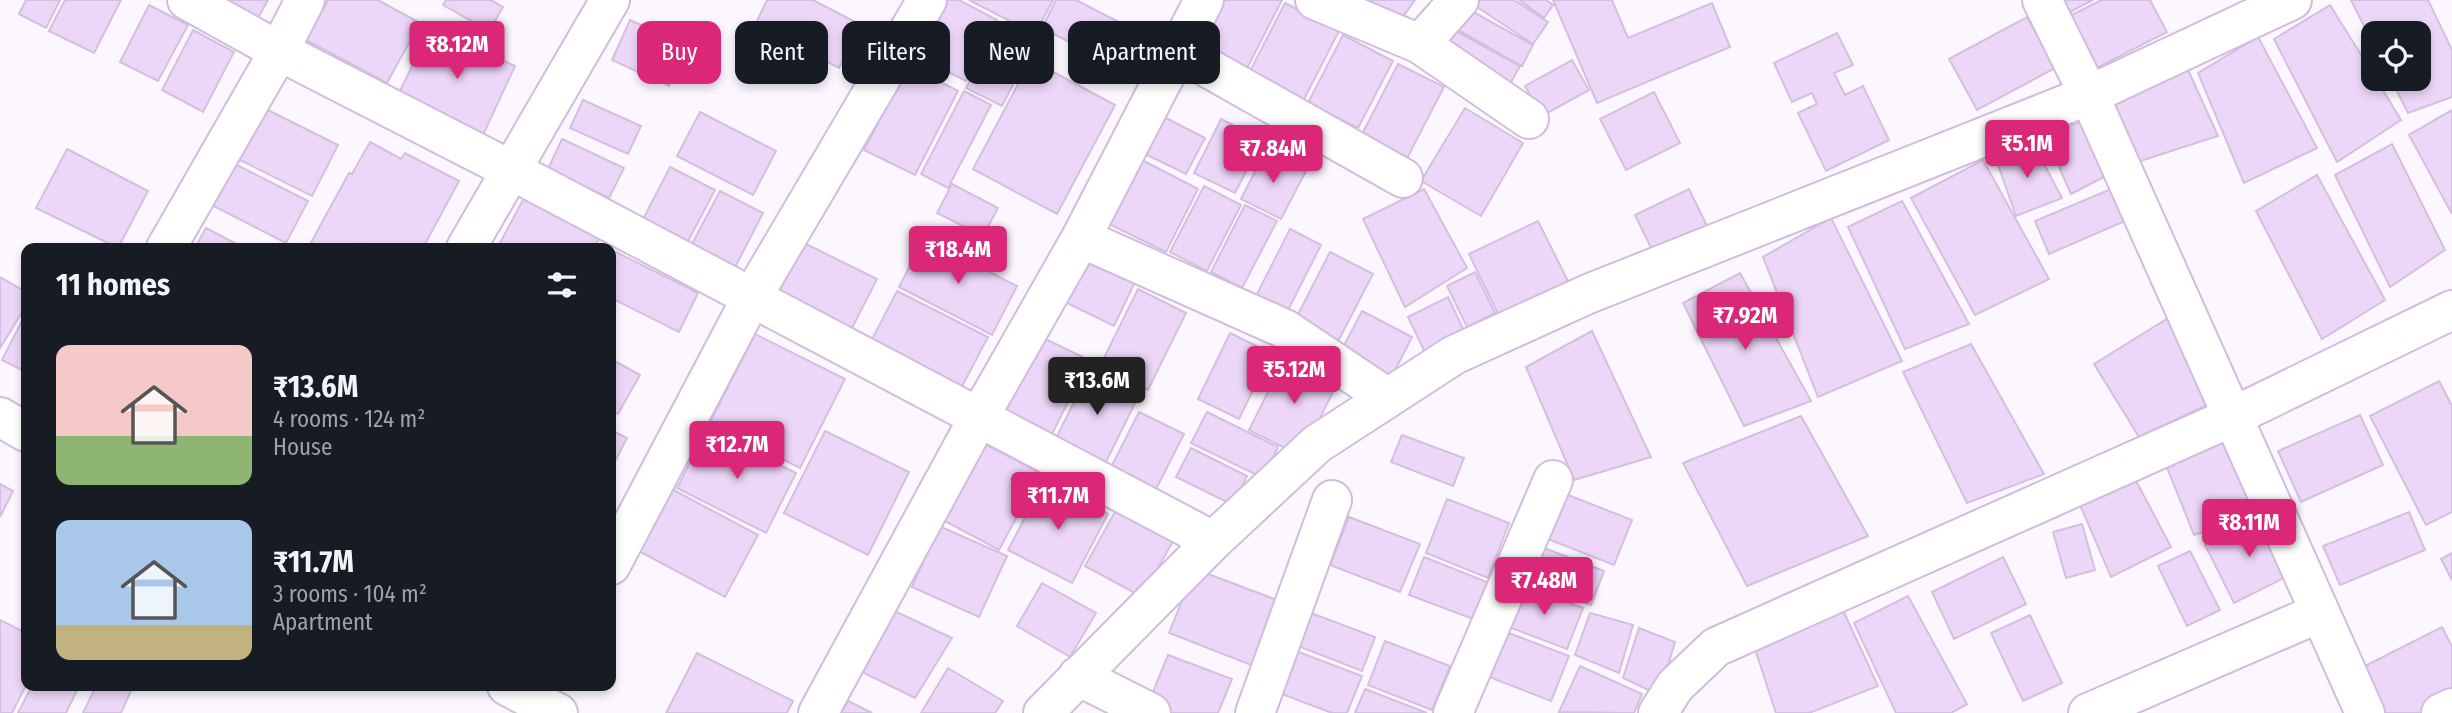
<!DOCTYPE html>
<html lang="en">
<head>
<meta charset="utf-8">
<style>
  :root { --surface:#171b24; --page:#242831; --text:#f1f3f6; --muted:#9ea1a6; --accent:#db2777 }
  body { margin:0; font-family:"Fira Sans Condensed",sans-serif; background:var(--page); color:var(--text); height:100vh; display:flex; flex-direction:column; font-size:26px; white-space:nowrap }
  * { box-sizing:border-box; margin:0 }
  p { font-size:23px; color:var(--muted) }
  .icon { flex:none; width:38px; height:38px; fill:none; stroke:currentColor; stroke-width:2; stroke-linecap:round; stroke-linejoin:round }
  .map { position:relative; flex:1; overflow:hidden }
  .side { position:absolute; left:21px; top:243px; width:595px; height:448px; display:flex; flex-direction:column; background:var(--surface); border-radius:14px; box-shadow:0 4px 10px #0003 }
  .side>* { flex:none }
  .banner { position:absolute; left:637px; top:21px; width:665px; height:63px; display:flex; gap:14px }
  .controls { position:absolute; left:2361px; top:21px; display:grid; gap:14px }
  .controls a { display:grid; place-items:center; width:70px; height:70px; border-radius:14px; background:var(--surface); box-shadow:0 4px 10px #0003; font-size:35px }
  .price { position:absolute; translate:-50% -60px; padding:0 16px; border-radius:7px; background:var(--accent); color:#fff; font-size:23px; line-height:46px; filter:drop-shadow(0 2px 4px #0008) }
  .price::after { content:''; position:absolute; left:50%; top:42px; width:21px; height:16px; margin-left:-10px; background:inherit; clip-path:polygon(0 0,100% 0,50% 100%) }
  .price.selected { background:#222; color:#fff }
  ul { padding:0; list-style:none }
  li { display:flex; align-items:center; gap:21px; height:175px; padding:0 35px }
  li span { display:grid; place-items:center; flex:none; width:196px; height:140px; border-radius:14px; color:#555 }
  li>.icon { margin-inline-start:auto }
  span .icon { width:84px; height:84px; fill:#fffc; stroke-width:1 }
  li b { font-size:30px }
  h2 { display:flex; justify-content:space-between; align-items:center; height:84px; padding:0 35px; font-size:30px }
  .chip { padding:0 24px; border-radius:14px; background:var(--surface); box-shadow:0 4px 10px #0003; font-size:24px; line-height:63px }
  .chip.selected { background:var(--accent); color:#fff }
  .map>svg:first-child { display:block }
  .building { fill:#edd7f9; stroke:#d3bfdf; stroke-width:2 }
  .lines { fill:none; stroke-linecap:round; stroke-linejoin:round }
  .minor-casing { stroke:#d1bcdd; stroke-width:42 }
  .minor { stroke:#fff; stroke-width:38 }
</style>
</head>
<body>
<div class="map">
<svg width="2452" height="713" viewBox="0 0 2452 713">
  <rect width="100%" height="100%" fill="#fcf7fe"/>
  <path class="building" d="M26 0H60L46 28 19 14Z
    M65 0H121L94 53 49 31Z
    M223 0H268L258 18Z
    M328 0H378L420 23 387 83 306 40Z
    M446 0H491L503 7 489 31 443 5Z
    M767 0H813L861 25 839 68 755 25Z
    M947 0H959L997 20 966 81 918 57Z
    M969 0H1053L1035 34Z
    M1056 0H1076L1146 36 1128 72 1042 28Z
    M1218 0H1282L1242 78 1191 52Z
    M1352 0H1415L1394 29Z
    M1473 0H1514L1548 22 1533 44 1471 3Z
    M1519 0H1546L1553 5 1544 18Z
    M1553 0H1612L1628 38 1712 3 1730 47 1597 103Z
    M2061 0H2093L2068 13Z
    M2101 0H2150L2167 32 2089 72 2062 20Z
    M2351 0H2428L2452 50V97L2408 113 2391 79H2418V33H2373V44Z
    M1285 3 1339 31 1301 105 1247 77Z
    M149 5 188 25 158 81 120 62Z
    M2330 5 2373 74V79H2376L2401 120 2337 162 2274 39Z
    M1466 8 1533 45 1522 66 1455 28Z
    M2027 17 2055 68 1977 110 1949 59Z
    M630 20 687 46 669 86 612 60Z
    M1000 22 1036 40 1002 106 966 88Z
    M431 27 515 66 483 135 398 95Z
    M193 30 234 52 203 112 162 90Z
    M1454 30 1520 66 1505 93 1442 54Z
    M1837 33 1853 65 1834 73 1845 95 1863 86 1889 140 1826 171 1798 113 1817 104 1812 93 1792 102 1774 63Z
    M1343 35 1393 61 1358 128 1308 103Z
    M2258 37 2317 148 2244 183 2198 73Z
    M1031 60 1115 105 1057 214 973 169Z
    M1572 60 1589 90 1542 116 1525 86Z
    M2184 61 2218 136 2128 165 2100 101Z
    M1398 64 1444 87 1404 164 1359 140Z
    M908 65 958 91 915 175 864 150Z
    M964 91 991 105 948 188 921 174Z
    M1654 92 1680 143 1626 170 1600 119Z
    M583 100 641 126 628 154 570 128Z
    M260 106 338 145 312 196 234 157Z
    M1465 108 1523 143 1481 216 1421 181Z
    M2452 110V214L2409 135Z
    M700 112 776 151 753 195 677 156Z
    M1162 116 1205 138 1186 174 1143 153Z
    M1221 119 1262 140 1235 193 1194 173Z
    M2081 122 2104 177 2071 194 2045 135Z
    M562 139 624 168 609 198 548 169Z
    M370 142 401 159 405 153 459 181 423 248H372L360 243 357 248H308L349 173 352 174Z
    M2392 144 2445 250 2390 287 2335 175Z
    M2034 145 2062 198 2016 216 1996 159Z
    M67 149 148 191 118 248 36 208Z
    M1266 150 1306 171 1281 219 1241 199Z
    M225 159 308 201 286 243 204 201Z
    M1140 159 1198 189 1166 252 1107 223Z
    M1983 160 2049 279 1975 315 1911 198Z
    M670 167 715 190 685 247 640 225Z
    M2317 175 2385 300 2322 339 2256 211Z
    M952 184 998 208 983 236 937 213Z
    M1204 186 1241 205 1207 271 1170 252Z
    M1424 189 1467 268 1405 307 1363 219Z
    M1689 189 1708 228 1654 254 1635 215Z
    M2111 189 2125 221 2049 254 2035 221Z
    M720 191 763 213 729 279 685 257Z
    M524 198 600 237 594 248H512L500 243Z
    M1902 201 1969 324 1905 349 1848 227Z
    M1245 205 1277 221 1242 288 1211 272Z
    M1831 218 1902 361 1818 397 1763 257Z
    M1538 221 1573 291 1503 324 1469 254Z
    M206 228 244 248H195Z
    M1290 229 1321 245 1283 320 1252 304Z
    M924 238 1017 286 992 335 899 287Z
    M804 243 877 279 849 334 776 297Z
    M616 252 698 293 679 332 611 298V263Z
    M1330 252 1373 274 1333 351 1290 330Z
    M1084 257 1135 282 1114 326 1063 301Z
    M1475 272 1495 313 1467 327 1447 286Z
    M1740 273 1811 401 1744 426 1683 303Z
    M0 277 26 292V306L0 348Z
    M1138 289 1186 313 1148 390 1100 366Z
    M897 291 988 337 958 394 868 347Z
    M1448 297 1469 341 1429 361 1408 317Z
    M1362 311 1412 337 1390 380 1339 355Z
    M26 313V372L2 360Z
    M2170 317 2213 402 2139 437 2094 364Z
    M1592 331 1651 457 1574 480 1526 367Z
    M1230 333 1271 353 1239 419 1198 399Z
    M755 334 845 379 800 468 709 424Z
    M1039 336 1089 360 1051 436 1001 412Z
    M1971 344 2044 474 1967 503 1903 372Z
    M1286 356 1338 382 1301 456 1249 430Z
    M611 359 640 375 618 414 611 410Z
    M1090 370 1139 395 1105 464 1055 440Z
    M2439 381 2452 406V512L2426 525 2370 416Z
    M1139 412 1184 434 1152 497 1107 475Z
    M1207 412 1278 447 1263 478 1191 443Z
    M2360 415 2383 465 2301 502 2278 451Z
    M1801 416 1868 536 1747 586 1683 463Z
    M707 429 796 473 766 533 677 488Z
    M611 430 627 438 611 469Z
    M825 431 909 472 868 555 784 513Z
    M2229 432 2268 510 2194 535 2166 465Z
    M1402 435 1464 458 1453 486 1391 462Z
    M985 444 1040 473 999 550 943 520Z
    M1191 448 1247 476 1233 505 1176 477Z
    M2135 479 2171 547 2111 577 2080 505Z
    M1044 481 1108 514 1072 583 1008 550Z
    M0 484 13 491 0 517Z
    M666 486 758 535 725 597 633 548Z
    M1563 493 1632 520 1614 565 1545 538Z
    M1447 499 1509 523 1488 578 1426 553Z
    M1121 501 1178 532 1142 597 1085 566Z
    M2409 512 2425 550 2340 585 2323 546Z
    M2265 516 2294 573 2234 603 2205 545Z
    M1349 517 1420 544 1400 592 1330 565Z
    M2082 524 2095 570 2066 578 2053 532Z
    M939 526 1007 556 979 617 912 587Z
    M1539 546 1604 571 1591 605 1526 580Z
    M2190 551 2220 610 2187 626 2158 566Z
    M2452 553V580L2441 559Z
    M1424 557 1487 582 1473 619 1409 595Z
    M2003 557 2026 604 1954 639 1932 592Z
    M1195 569 1285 603 1259 668 1169 633Z
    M1042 583 1096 613 1070 657 1017 626Z
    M1522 585 1583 608 1567 649 1506 626Z
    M1908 596 1967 704 1951 713H1896L1854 623Z
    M888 608 952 638 915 698 858 670Z
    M1842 608 1878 686 1809 713H1776L1754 646Z
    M1311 613 1375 637 1362 671 1298 646Z
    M1590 613 1633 625 1619 673 1575 655Z
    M2030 615 2062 683 2023 701 1991 633Z
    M0 620 26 633V685L12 713H0Z
    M2442 627 2452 647V697L2421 713H2382L2359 669Z
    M1639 628 1675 642 1659 695 1623 678Z
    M1501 630 1569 656 1551 701 1484 675Z
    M1385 641 1450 666 1432 710 1368 685Z
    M1296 651 1362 676 1347 713H1332L1279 693Z
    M697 653 793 701 787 713H666Z
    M1168 655 1232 679 1218 713H1158L1146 709Z
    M1580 666 1642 694 1634 713 1559 712Z
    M948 668 1003 701 995 713H921Z
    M32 686H79L66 713H18Z
    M96 686H133L121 713H83Z
    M1365 689 1427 713H1355Z
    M848 701 872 713H841Z"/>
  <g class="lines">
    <g class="minor-casing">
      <path id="minor" d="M187 0 279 51 511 170 1213 541
        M1315 0 1420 44 1459 0
        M2042 0 2089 95 2365 713
        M1420 44 1529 119
        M1178 51 1403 178
        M1081 238 1285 329 1388 398
        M166 248 279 51 305 0
        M466 248 610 0
        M0 417 26 432
        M611 565 752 297 927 0
        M1078 676 1151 713
        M507 686 558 713
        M818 713 979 417 1081 238 1204 0
        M1043 713 1213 541 1317 444 1454 355 1588 294 2089 95 2292 0
        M1255 713 1332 500
        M1453 713 1553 480
        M1658 713 1675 686 1716 647 2232 417 2452 310
        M2088 713 2319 613
        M2441 713 2452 708"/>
    </g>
    <use href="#minor" class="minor"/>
  </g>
</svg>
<div class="controls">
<a><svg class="icon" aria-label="locate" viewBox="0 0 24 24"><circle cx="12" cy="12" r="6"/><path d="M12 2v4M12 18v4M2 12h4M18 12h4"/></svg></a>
</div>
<b class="price" style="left:457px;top:81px">₹8.12M</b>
<b class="price" style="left:2027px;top:180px">₹5.1M</b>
<b class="price" style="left:1273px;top:185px">₹7.84M</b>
<b class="price" style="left:958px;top:286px">₹18.4M</b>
<b class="price" style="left:1745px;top:352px">₹7.92M</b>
<b class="price" style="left:1294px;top:406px">₹5.12M</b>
<b class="price selected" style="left:1097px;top:417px">₹13.6M</b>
<b class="price" style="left:737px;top:481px">₹12.7M</b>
<b class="price" style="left:1058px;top:532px">₹11.7M</b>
<b class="price" style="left:2249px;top:559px">₹8.11M</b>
<b class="price" style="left:1544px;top:617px">₹7.48M</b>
<div class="banner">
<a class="chip selected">Buy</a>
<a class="chip">Rent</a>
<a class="chip">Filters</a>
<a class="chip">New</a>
<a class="chip">Apartment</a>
</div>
<section class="side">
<h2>11 homes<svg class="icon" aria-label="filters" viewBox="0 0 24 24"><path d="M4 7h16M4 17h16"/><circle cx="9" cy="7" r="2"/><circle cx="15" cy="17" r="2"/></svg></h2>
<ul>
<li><span style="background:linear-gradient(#f6c9c9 65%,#8fb573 0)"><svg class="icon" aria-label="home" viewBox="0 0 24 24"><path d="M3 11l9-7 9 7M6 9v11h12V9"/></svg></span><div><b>₹13.6M</b><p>4 rooms · 124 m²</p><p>House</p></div></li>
<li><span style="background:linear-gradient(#a9c7e8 75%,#c2b280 0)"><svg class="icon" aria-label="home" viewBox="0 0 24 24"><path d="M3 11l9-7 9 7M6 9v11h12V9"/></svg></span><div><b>₹11.7M</b><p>3 rooms · 104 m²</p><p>Apartment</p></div></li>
</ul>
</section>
</div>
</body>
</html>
